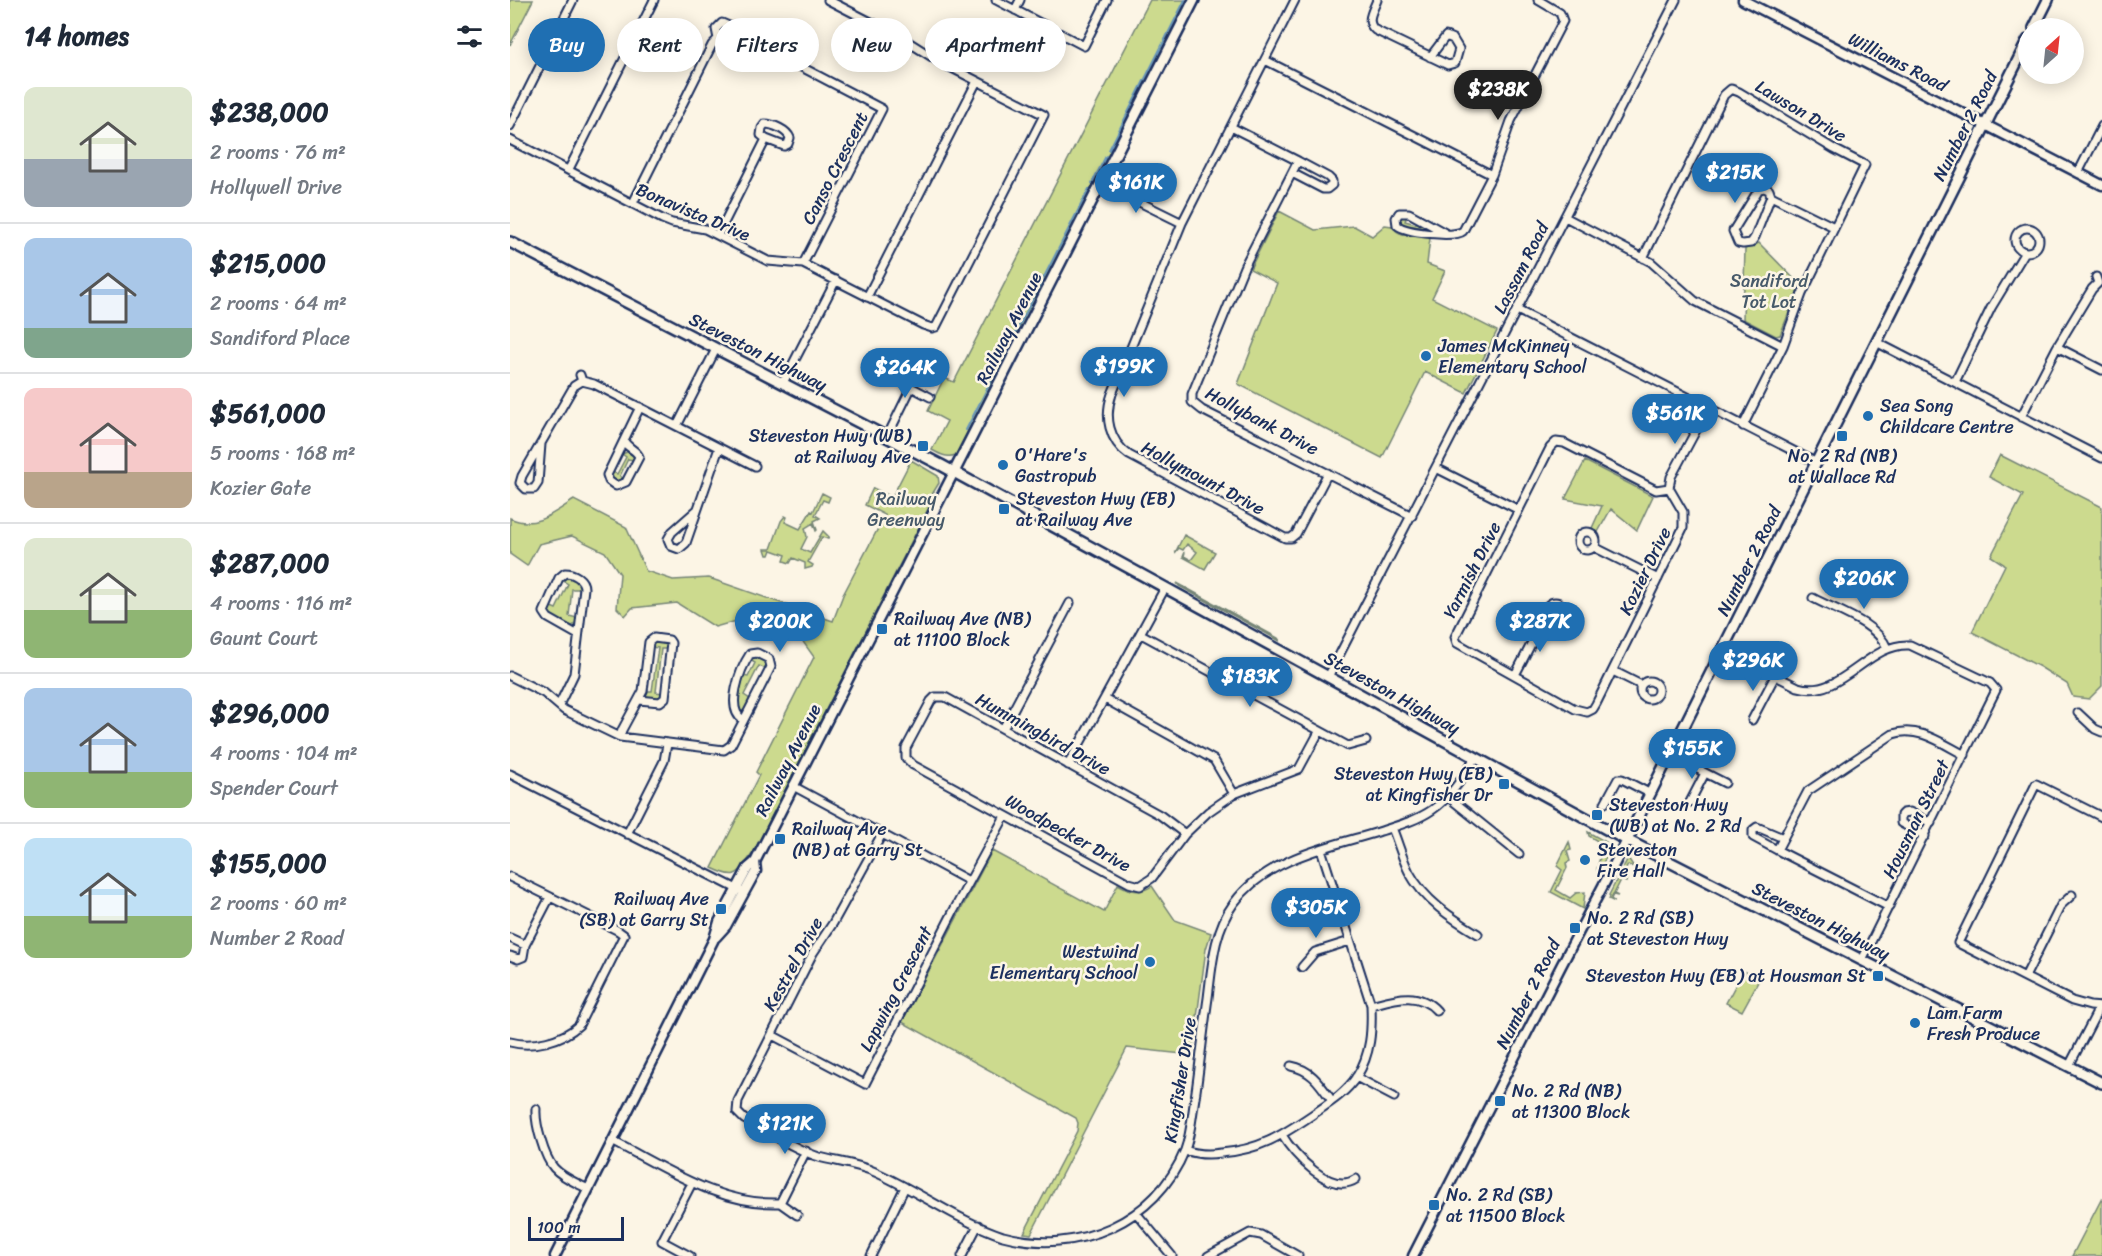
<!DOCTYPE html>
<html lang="en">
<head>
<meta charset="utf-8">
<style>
  :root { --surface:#fff; --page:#f2f2f3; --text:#1f2937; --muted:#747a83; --line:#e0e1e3; --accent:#1f6fb2 }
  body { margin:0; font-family:Sriracha,sans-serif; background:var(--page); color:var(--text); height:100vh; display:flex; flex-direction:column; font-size:22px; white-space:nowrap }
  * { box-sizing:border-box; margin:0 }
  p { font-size:20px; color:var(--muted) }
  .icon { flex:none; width:33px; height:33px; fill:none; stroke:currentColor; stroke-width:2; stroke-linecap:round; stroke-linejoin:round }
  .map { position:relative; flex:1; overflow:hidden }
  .side { display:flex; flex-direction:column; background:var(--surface); width:510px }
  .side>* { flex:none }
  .banner { position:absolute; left:18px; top:18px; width:570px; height:54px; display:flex; gap:12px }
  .needle { width:39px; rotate:27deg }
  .buttons { position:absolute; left:1508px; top:18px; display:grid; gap:12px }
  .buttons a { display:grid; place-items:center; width:66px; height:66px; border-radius:50%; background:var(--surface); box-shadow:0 3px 15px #0003; font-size:30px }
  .scale { position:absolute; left:18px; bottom:15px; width:96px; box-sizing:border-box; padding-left:6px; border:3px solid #1b2f5e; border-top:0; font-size:16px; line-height:21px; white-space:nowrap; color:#1b2f5e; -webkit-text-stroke:4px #fcf5e5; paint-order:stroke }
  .price { position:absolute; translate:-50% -51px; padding:0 14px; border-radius:21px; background:var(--accent); color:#fff; font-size:20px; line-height:39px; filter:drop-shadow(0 2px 3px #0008) }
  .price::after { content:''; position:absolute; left:50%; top:36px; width:18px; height:14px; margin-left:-9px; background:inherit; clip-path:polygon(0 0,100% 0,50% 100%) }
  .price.on { background:#222; color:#fff }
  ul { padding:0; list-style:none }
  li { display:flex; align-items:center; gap:18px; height:150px; padding:0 24px }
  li+li { border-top:2px solid var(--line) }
  li span { display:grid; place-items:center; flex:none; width:168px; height:120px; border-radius:12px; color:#555 }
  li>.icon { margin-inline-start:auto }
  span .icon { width:72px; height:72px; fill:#fffc; stroke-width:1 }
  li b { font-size:26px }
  h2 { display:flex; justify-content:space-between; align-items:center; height:72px; padding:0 24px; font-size:26px }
  .chip { padding:0 21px; border-radius:27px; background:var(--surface); box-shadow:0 3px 15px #0003; font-size:21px; line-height:54px }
  .chip.on { background:var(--accent); color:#fff }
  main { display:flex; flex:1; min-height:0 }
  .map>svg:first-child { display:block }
  .green { fill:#ccda8e; stroke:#748476; stroke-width:1.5 }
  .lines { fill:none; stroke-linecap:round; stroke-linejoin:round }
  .stream { stroke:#6694bc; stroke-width:2 }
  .minor-casing { stroke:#1b2f5e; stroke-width:11 }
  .tertiary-casing { stroke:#1b2f5e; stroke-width:13 }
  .secondary-casing { stroke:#1b2f5e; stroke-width:14 }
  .minor { stroke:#fcf5e5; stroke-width:7 }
  .tertiary { stroke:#fcf5e5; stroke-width:8 }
  .secondary { stroke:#fcf5e5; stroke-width:9 }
  .poi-dot { fill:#1f6fb2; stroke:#fcf5e5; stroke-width:2 }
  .labels { text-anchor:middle; stroke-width:5; stroke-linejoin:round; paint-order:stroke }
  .street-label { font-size:18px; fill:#1b2f5e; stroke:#fcf5e5 }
  .park-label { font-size:18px; fill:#475a6a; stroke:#fcf5e5 }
  .poi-label { font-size:18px; fill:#1b2f5e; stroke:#fcf5e5; text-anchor:start }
</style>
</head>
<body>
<main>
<section class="side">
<h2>14 homes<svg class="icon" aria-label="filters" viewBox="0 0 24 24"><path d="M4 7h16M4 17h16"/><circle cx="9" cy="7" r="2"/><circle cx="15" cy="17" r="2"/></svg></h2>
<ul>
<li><span style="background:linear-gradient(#dfe7d0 60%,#9aa5b1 0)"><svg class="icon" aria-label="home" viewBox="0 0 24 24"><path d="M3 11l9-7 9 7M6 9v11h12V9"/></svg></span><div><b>$238,000</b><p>2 rooms · 76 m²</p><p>Hollywell Drive</p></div></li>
<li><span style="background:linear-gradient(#a9c7e8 75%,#7fa58c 0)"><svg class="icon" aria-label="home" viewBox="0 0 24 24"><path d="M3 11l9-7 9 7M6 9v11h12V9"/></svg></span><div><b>$215,000</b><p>2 rooms · 64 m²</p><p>Sandiford Place</p></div></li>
<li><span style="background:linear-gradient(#f6c9c9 70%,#b9a48a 0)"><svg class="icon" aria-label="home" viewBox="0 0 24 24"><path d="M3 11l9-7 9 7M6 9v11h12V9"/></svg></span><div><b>$561,000</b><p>5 rooms · 168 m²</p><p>Kozier Gate</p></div></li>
<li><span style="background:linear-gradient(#dfe7d0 60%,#8fb573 0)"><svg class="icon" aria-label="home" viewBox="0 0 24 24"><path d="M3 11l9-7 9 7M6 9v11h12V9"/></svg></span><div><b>$287,000</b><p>4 rooms · 116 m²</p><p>Gaunt Court</p></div></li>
<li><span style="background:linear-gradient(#a9c7e8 70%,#8fb573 0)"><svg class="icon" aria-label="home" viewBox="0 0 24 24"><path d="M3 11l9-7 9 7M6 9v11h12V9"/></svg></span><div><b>$296,000</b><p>4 rooms · 104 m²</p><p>Spender Court</p></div></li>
<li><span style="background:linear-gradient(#bfe0f5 65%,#8fb573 0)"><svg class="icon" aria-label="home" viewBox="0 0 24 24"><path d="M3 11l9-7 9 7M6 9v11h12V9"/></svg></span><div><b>$155,000</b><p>2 rooms · 60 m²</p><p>Number 2 Road</p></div></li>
</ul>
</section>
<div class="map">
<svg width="1592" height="1256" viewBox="0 0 1592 1256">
  <rect width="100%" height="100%" fill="#fcf5e5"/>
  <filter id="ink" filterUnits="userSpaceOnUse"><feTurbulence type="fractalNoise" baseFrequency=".0167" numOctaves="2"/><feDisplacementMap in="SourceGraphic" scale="12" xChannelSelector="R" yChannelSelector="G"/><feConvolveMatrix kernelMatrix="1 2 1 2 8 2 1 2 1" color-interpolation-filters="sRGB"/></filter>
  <g filter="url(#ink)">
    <path class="green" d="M0 0H23L0 45Z
      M640 0H679L446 455C437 458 431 455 422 450L437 421 418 411 434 378 444 382Z
      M769 211 805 230 844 226 862 236 875 225 882 226C889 238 908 236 920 238L917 264 935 271 922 298 987 331 956 393 915 372 872 458 728 384 767 283 740 269Z
      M890 216H897L895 221 906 224 911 223 922 229 892 225 890 224Z
      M1249 243 1290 285 1270 335 1266 336 1233 319 1235 249Z
      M117 452 123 455 124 460 118 459 110 476 114 479 107 482 103 480 101 474 103 472 107 474 116 457 112 454Z
      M1490 455 1592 507V686L1579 699 1563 697 1557 684 1530 667 1462 632 1495 565 1481 556 1513 495 1479 477Z
      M401 460 428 476 429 483 418 501 421 503 243 853C227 874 229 881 202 868L249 775 246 772 304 657 289 636 248 615 205 627 167 603 122 608 115 616 107 608 110 574 95 552 62 536 29 544 17 566 0 554V518C24 530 44 513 64 500L116 527 136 571 163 580 199 578 323 621 333 595 375 515 355 505 363 488 382 497Z
      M1075 461 1143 496 1127 530 1101 509 1088 532 1082 528 1092 506 1055 499Z
      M312 493 320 497 318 502 313 500 305 515 310 518 304 521 307 530 306 531 303 523 295 528 297 537 291 549 300 553 313 531 319 537 318 539 312 537 298 562 303 565 302 567 295 569V563L283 558 280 563 274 561 276 555 262 550 260 555H257L255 549H261L271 521 275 516 277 517 275 522 290 529 301 511 303 512Z
      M674 535 705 552 695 569 673 557 675 552 674 556 681 560 687 552 677 544 673 550 669 548 665 553Z
      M57 576C63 579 72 581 71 589H62L59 616 67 618 65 624 62 626 41 617 38 613 39 606 46 609 58 584 52 580Z
      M667 583 768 638 770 641 669 586Z
      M144 641 158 644V649H151L146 692 153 693 151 699 138 698 135 695V691H142L148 648 141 647Z
      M247 656 257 662 256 669 249 666 234 695 240 699 235 710 231 711 228 708 232 676 238 677 245 663 240 660 242 657Z
      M1078 832 1096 842 1101 847 1088 873 1087 869 1093 846 1091 843 1079 836Z
      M1059 842 1061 850 1057 851 1060 861 1056 863 1057 868 1046 890 1060 898 1066 893 1075 892 1073 909 1041 892 1052 870 1047 866Z
      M482 851 594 912 608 884C620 891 630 894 642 886L665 920 701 933 696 949 682 1055 617 1048 521 1234 514 1233 567 1131 568 1123 566 1118 392 1022Z
      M1118 858 1124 867 1118 865 1113 875 1117 878 1116 882 1111 880 1104 894 1108 896 1103 895 1101 899 1105 902 1099 899 1100 896 1099 895Z
      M1233 971 1249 980 1232 1011 1216 1003Z
      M1592 1198V1256H1562Z"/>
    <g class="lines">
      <path class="stream" d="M599 150 675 0
        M582 183 596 156
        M489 365 579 189
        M456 430 486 371"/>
      <g class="minor-casing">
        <path id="minor" d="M486 0 574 46 597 0
          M785 0 672 223 602 394C594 417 599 441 619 455L775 538H781L786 534 818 473
          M867 0C863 11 855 21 865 30L938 65 945 63 949 49 943 39 936 36 920 57
          M505 10 510 0
          M208 39 206 29 212 23 219 26 222 35
          M755 60 982 175
          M0 126 63 0
          M721 127 788 161 734 267 682 394V402L692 410 902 516
          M0 140 152 219 162 223 195 229 258 261 293 264 413 325 422 328 426 327 534 115 430 62 392 38 318 0
          M59 169 144 0
          M782 173 813 189H817L822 185V181L818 177 788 161
          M1568 173 1592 126
          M591 183 672 223
          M1261 196 1245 237 1241 243 1233 244 1228 243 1223 231 1249 189 1254 188 1259 190 1261 196 1324 227
          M123 203 202 45C210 35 221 33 234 37L372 109 293 264
          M1055 217 1141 262 1185 301 1273 346
          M1505 240a12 12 0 1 1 24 0a12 12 0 1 1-24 0Z
          M937 234 899 213H889L886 218 887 225C896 233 945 238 953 231L982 175 1001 121 1053 21 1050 13 1028 0
          M208 235 256 139 251 135 252 128 255 124C263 124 277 130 280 138L278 144 274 146 256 139
          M1133 258 1214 95 1221 89 1229 92 1324 149 1355 165 1292 294 1273 346 1233 426
          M357 297 467 81
          M1007 310 1307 463
          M1366 342 1592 458
          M1547 347 1592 370
          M70 375 72 381 84 384 245 466
          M382 377 420 397
          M1445 382 1481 308 1515 252
          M273 383 326 280
          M1511 417 1547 347 1582 289 1588 283 1586 277
          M167 426 206 349
          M377 437 401 388
          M114 441C117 448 127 450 129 457L116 482 106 486 99 481 97 475 100 469 130 407
          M1046 442 1054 443 1146 490 1159 488 1173 512V528L1086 704 1083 709 1077 712 1065 709 947 643 945 637 1040 448Z
          M31 444 28 483 24 489H16L10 483 12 476 64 386 72 381
          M926 468 1009 510
          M1159 488 1161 477 1198 408
          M187 510 162 532 158 539 161 546 169 549 176 543 209 448
          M1068 541a9 9 0 1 1 18 0a9 9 0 1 1-18 0Z
          M1084 547 1148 579
          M1303 598C1327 611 1367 623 1377 648
          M1036 611a9 9 0 1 1 18 0a9 9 0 1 1-18 0Z
          M631 634 838 746 856 741
          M1213 650 1288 687C1331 700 1358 642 1400 645L1480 683 1486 690 1352 960
          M1103 671 1131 685
          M1005 675 1032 623 1038 617
          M0 676 34 693 54 710 110 737 214 750 221 745 261 667 259 659 247 653 240 654C230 669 215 709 233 720
          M818 677 1166 0
          M1130 690a9 9 0 1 1 18 0a9 9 0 1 1-18 0Z
          M595 699 704 760 724 794
          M49 705 64 674 74 588C74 579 64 573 55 573L49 578 34 612 38 618 68 635
          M1568 713 1585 729 1592 732
          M1242 720 1265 676
          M493 729 560 603
          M110 737 112 730 133 691 139 642 144 638 159 640 161 643 155 698 150 702 129 700
          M1160 755 1215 783
          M558 765 655 588
          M0 774 229 890
          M283 786 459 881
          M937 796 1009 854
          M1180 802 1195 773
          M1095 803 1108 779H1112L1141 794
          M1592 817 1526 784 1448 943 1562 1001 1580 1006 1592 1007
          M882 828C888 842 892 858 899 872 914 900 941 918 968 934
          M117 834 154 761 157 744
          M372 834 323 923 303 953 228 1101 227 1112 234 1119C258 1131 283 1149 309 1157 328 1162 348 1164 365 1172 408 1191 448 1221 493 1236 567 1256 646 1222 675 1150 681 1134 682 1115 685 1098 690 1065 693 1032 698 998 702 966 704 930 724 903 757 858 818 847 868 832 886 826 906 821 922 810 941 797 954 777 965 757
          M675 834 650 815 435 697H425L421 701 396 748V758L403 765 619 883 630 886 642 878 675 834 698 812 724 794 789 769 809 732
          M1415 836 1391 823V815L1393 813 1400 812 1421 823
          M1267 850 1243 837V830L1247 827 1273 838
          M0 877 107 930 114 935 69 1025C52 1041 22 1048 0 1042
          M1379 907 1267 850 1298 791 1383 734C1408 725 1433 744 1455 755
          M0 938 15 945
          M0 956 8 959 13 957 15 945 40 897
          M792 967 805 952 840 941
          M1515 977 1551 905 1562 895
          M861 1005C884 999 908 990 927 1011
          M262 1035 355 1084 444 910 495 816
          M781 1066C802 1070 810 1084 822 1101
          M1559 1066 1586 1014 1587 1007
          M846 1077 884 1097
          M26 1109C25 1124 34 1157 44 1168 53 1178 67 1183 78 1189
          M772 1135C784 1155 821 1196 846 1179
          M102 1141C156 1168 208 1205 270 1203L296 1151
          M675 1150C686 1154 699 1155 711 1153 749 1150 771 1136 802 1115 818 1104 836 1093 847 1076 861 1054 862 1030 861 1005L811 849
          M270 1203 287 1215
          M627 1214 662 1256
          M180 1256 152 1241 182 1183
          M361 1256 395 1187
          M452 1256 468 1225
          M698 1256 740 1233 751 1235 788 1256"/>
      </g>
      <g class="tertiary-casing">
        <path id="tertiary" d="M1233 0 1592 185
          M206 937 216 926 246 871 245 862
          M45 1256 204 939 209 922 238 868 245 862 251 850 444 472
          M903 1256 1051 966 1117 840"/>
      </g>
      <g class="secondary-casing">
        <path id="secondary" d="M1524 28 1538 0
          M0 242 431 465 1109 836 1592 1083
          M444 472 684 0
          M1117 840 1518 40"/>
      </g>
      <use href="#minor" class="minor"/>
      <use href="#tertiary" class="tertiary"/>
      <use href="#secondary" class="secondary"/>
    </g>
  </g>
  <g class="poi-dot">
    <circle cx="916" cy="356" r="6"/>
    <circle cx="1358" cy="416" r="6"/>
    <rect x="1326" y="430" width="12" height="12" rx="3"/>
    <rect x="407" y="440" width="12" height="12" rx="3"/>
    <circle cx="493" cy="465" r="6"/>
    <rect x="488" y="503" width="12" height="12" rx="3"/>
    <rect x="366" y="623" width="12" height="12" rx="3"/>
    <rect x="988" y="778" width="12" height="12" rx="3"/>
    <rect x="1081" y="809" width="12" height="12" rx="3"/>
    <rect x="264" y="833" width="12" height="12" rx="3"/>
    <circle cx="1075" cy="860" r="6"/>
    <rect x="205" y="903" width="12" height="12" rx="3"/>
    <rect x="1059" y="922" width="12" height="12" rx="3"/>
    <circle cx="640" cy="962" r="6"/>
    <rect x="1362" y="970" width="12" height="12" rx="3"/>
    <circle cx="1405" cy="1023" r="6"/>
    <rect x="984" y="1095" width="12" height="12" rx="3"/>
    <rect x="918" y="1199" width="12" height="12" rx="3"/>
  </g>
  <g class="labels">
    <g class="street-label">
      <text transform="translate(1388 62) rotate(27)" y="6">Williams Road</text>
      <text transform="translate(1291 111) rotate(31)" y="6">Lawson Drive</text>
      <text transform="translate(1455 126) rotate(-63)" y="6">Number 2 Road</text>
      <text transform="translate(325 168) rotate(-63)" y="6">Canso Crescent</text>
      <text transform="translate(183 212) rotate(23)" y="6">Bonavista Drive</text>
      <text transform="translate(1011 268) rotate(-63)" y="6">Lassam Road</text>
      <text transform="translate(499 328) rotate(-63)" y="6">Railway Avenue</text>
      <text transform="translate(248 352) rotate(27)" y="6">Steveston Highway</text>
      <text transform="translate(752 421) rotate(28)" y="6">Hollybank Drive</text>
      <text transform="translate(693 478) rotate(28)" y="6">Hollymount Drive</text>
      <text transform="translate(1239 561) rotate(-63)" y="6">Number 2 Road</text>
      <text transform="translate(962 570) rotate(-63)" y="6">Yarmish Drive</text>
      <text transform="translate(1135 571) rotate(-64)" y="6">Kozier Drive</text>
      <text transform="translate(882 693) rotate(29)" y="6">Steveston Highway</text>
      <text transform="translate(533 734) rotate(29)" y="6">Hummingbird Drive</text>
      <text transform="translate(278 760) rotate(-63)" y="6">Railway Avenue</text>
      <text transform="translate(1406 819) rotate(-64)" y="6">Housman Street</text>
      <text transform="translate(558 833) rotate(29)" y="6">Woodpecker Drive</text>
      <text transform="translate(1311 921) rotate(27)" y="6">Steveston Highway</text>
      <text transform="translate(283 964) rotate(-61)" y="6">Kestrel Drive</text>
      <text transform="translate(386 989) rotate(-63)" y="6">Lapwing Crescent</text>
      <text transform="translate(1018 994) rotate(-63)" y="6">Number 2 Road</text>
      <text transform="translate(670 1080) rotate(-81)" y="6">Kingfisher Drive</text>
    </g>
    <g class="park-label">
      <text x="1259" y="287">Sandiford<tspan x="1259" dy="21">Tot Lot</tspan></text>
      <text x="396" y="505">Railway<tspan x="396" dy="21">Greenway</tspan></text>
    </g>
    <g class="poi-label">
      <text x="928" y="352">James McKinney<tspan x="928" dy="21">Elementary School</tspan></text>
      <text x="1370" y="412">Sea Song<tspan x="1370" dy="21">Childcare Centre</tspan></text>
      <text x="401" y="442" text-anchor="end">Steveston Hwy (WB)<tspan x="401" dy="21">at Railway Ave</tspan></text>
      <text x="505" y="461">O'Hare's<tspan x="505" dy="21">Gastropub</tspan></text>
      <text x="1332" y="462" text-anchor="middle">No. 2 Rd (NB)<tspan x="1332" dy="21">at Wallace Rd</tspan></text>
      <text x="506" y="505">Steveston Hwy (EB)<tspan x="506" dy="21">at Railway Ave</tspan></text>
      <text x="384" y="625">Railway Ave (NB)<tspan x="384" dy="21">at 11100 Block</tspan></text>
      <text x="982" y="780" text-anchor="end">Steveston Hwy (EB)<tspan x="982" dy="21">at Kingfisher Dr</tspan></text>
      <text x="1099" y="811">Steveston Hwy<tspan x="1099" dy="21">(WB) at No. 2 Rd</tspan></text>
      <text x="282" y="835">Railway Ave<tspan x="282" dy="21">(NB) at Garry St</tspan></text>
      <text x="1087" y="856">Steveston<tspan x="1087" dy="21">Fire Hall</tspan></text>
      <text x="199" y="905" text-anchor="end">Railway Ave<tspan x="199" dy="21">(SB) at Garry St</tspan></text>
      <text x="1077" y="924">No. 2 Rd (SB)<tspan x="1077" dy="21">at Steveston Hwy</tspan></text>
      <text x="628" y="958" text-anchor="end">Westwind<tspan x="628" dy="21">Elementary School</tspan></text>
      <text x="1356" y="982" text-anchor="end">Steveston Hwy (EB) at Housman St</text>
      <text x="1417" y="1019">Lam Farm<tspan x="1417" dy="21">Fresh Produce</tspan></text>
      <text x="1002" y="1097">No. 2 Rd (NB)<tspan x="1002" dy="21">at 11300 Block</tspan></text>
      <text x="936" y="1201">No. 2 Rd (SB)<tspan x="936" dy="21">at 11500 Block</tspan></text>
    </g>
  </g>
</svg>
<div class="buttons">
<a><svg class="needle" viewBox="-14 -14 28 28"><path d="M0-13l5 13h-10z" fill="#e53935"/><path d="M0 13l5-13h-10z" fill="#747a83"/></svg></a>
</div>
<div class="scale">100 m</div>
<b class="price on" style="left:988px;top:121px">$238K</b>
<b class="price" style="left:1225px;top:204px">$215K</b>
<b class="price" style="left:626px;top:214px">$161K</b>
<b class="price" style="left:614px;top:398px">$199K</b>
<b class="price" style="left:395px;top:399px">$264K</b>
<b class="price" style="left:1165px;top:445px">$561K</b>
<b class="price" style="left:1354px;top:610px">$206K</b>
<b class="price" style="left:270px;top:653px">$200K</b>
<b class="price" style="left:1030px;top:653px">$287K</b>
<b class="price" style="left:1243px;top:692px">$296K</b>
<b class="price" style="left:740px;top:708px">$183K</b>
<b class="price" style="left:1182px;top:780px">$155K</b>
<b class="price" style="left:806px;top:939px">$305K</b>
<b class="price" style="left:275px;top:1155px">$121K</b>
<div class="banner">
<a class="chip on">Buy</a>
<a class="chip">Rent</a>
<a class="chip">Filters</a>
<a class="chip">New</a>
<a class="chip">Apartment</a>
</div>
</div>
</main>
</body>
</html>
